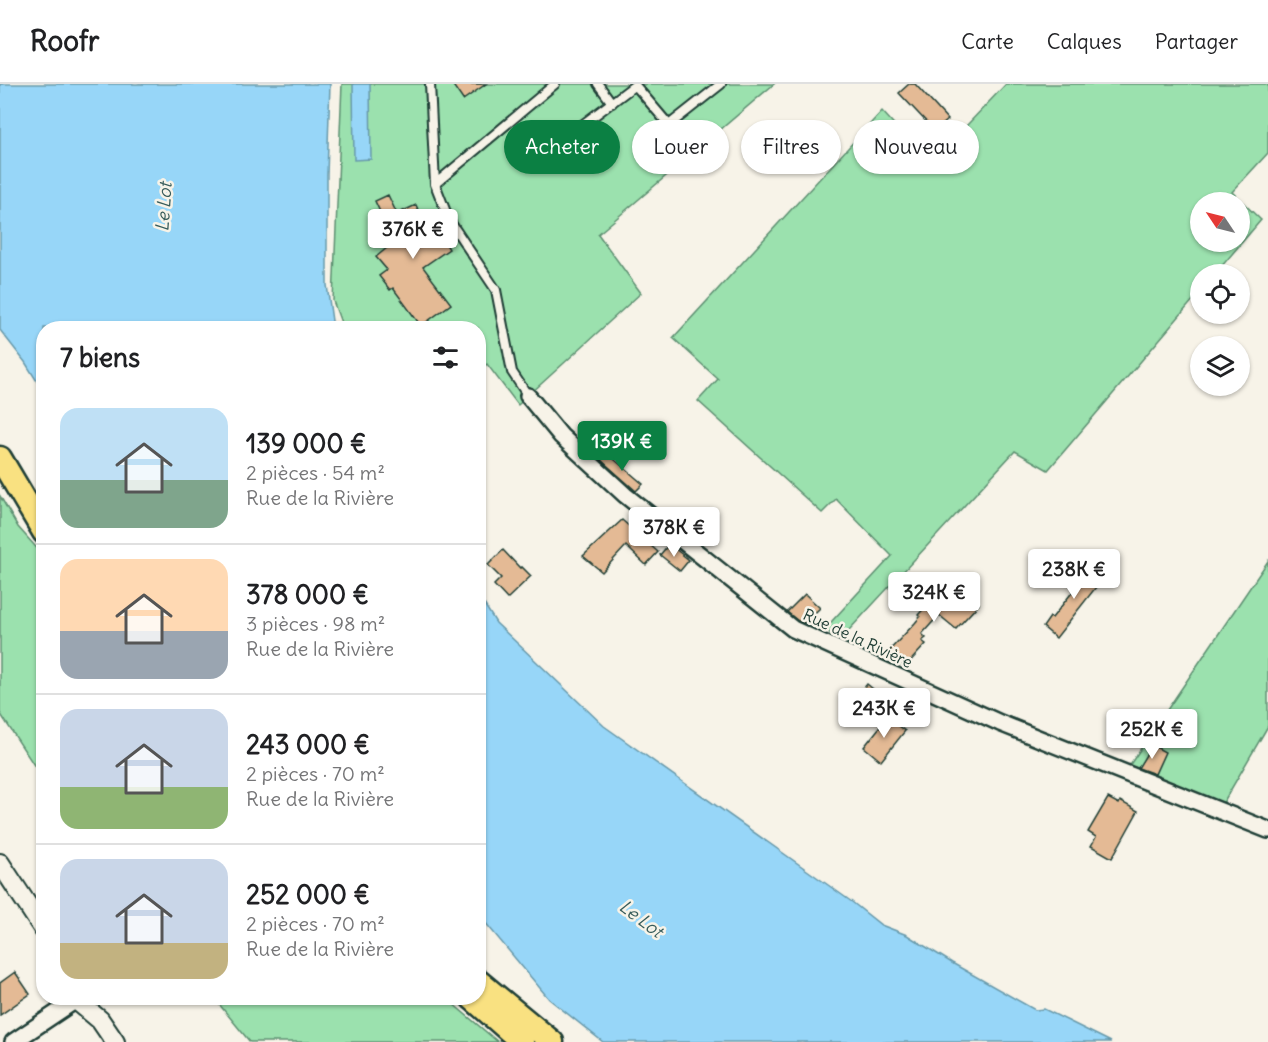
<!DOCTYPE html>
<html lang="fr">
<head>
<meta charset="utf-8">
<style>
  :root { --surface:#fff; --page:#f2f2f2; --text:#202124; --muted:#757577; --line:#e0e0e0; --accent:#0b8043 }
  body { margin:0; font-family:Delius,sans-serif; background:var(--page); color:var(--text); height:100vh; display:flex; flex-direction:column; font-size:22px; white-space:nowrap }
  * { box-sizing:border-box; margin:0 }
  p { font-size:20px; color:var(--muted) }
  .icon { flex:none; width:33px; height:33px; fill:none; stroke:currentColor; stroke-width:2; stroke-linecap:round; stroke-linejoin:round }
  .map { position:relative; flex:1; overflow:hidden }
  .sheet { position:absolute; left:36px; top:237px; width:450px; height:684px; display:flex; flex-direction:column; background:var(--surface); border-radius:24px; box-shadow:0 2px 4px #0004 }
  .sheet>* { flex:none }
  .banner { position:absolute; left:504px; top:36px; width:570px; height:54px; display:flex; gap:12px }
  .needle { width:39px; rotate:305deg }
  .buttons { position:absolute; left:1190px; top:108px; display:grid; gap:12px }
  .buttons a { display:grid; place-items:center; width:60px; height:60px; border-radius:50%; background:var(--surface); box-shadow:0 2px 4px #0004; font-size:30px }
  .price { position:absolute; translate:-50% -51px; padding:0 14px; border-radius:6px; background:#fff; color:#222; font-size:20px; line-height:39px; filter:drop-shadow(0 2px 3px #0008) }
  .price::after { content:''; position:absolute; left:50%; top:36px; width:18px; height:14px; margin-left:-9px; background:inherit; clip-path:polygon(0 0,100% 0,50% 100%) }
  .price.selected { background:var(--accent); color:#fff }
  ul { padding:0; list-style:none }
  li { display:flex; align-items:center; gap:18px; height:150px; padding:0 24px }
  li+li { border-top:2px solid var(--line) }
  li span { display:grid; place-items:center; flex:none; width:168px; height:120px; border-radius:18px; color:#555 }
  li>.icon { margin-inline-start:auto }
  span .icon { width:72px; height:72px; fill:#fffc; stroke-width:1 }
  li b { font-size:26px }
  h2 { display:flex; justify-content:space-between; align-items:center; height:72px; padding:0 24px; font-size:26px }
  .chip { padding:0 21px; border-radius:27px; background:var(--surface); box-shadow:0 2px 4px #0004; font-size:21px; line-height:54px }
  .chip.selected { background:var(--accent); color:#fff }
  header { display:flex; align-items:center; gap:36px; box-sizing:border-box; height:84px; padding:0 30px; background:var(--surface); border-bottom:2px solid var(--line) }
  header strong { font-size:28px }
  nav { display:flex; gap:33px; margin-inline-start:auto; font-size:21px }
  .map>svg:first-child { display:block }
  .green { fill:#9be1ae; stroke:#5d8f71; stroke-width:1.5; fill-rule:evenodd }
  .water { fill:#97d6f8; stroke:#6799aa; stroke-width:1.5 }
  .building { fill:#e4ba95; stroke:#1f3d34; stroke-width:1.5 }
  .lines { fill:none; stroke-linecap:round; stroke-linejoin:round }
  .service-casing { stroke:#1f3d34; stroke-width:12 }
  .minor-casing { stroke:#1f3d34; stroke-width:20 }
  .tertiary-casing { stroke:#1f3d34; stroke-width:22 }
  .primary-casing { stroke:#1f3d34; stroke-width:27 }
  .service { stroke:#f7f3e8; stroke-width:8 }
  .minor { stroke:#f7f3e8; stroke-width:15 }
  .tertiary { stroke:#f7f3e8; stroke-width:18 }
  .primary { stroke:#f9e181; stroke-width:22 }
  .labels { text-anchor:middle; stroke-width:5; stroke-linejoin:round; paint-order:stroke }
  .street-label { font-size:16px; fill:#1f3d34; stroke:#f7f3e8 }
  .water-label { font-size:18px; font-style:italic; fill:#375c5b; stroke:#f7f3e8 }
</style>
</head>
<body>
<header>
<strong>Roofr</strong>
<nav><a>Carte</a><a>Calques</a><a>Partager</a></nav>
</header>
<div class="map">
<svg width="1268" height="958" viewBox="0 0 1268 958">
  <rect width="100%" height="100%" fill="#f7f3e8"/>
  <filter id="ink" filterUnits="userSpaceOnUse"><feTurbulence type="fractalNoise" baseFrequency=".0167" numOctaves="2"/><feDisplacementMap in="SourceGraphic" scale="12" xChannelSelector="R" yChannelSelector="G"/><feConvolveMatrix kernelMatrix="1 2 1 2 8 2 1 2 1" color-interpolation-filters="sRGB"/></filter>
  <g filter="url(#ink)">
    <path class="green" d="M342 0H774L598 150 641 209 518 321 487 280 479 287 478 244H343L333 217Z
      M1006 0H1268V69L1232 108 1261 136 1215 190H1200V208L1048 386 1015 367 838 558 827 546 832 537 892 472 836 415 822 429 698 317 718 295 673 254 882 27 930 80ZM1200 118H1239V158H1200Z
      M0 412 18 443 43 471V695L0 629Z
      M1268 477V642L1223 719 1129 682Z
      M214 914H446L498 958H250Z"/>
    <path class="water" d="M0 0H330L327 91V201L333 244H44L43 307 25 278 0 246Z
      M353 0H370L371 75 354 76Z
      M479 512 496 539 604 642 852 818 881 841 907 851 952 879 1035 926 1044 925 1111 958H603L549 915 479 831Z"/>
    <path class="building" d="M452 0H486L463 16Z
      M909 0H915L948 36 935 47 899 9Z
      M388 111 397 130 416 121 424 139 436 132 445 147 440 150 449 165 423 183 451 220 421 242 393 204 390 206 379 192 387 186 376 173 394 158 375 117Z
      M608 370 643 400 636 407 601 376Z
      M622 436 658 468 646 481 626 462 602 488 583 472Z
      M669 460 689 476 680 487 660 471Z
      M503 466 520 484 522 483 531 492 507 515 494 501 501 494 488 481Z
      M1086 479 1104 493 1056 554 1043 543 1050 533 1052 534 1081 497 1075 492Z
      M955 500 979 520 956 545 939 531 922 550 926 554 922 557 926 560 905 583 888 568 915 539 920 533 918 531 929 519 934 524Z
      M805 510 820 524 804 539 798 537 787 528Z
      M867 600 878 609 867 623 856 614Z
      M887 634 905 647 881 677 864 663Z
      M1152 661 1165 668 1155 690 1138 684Z
      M1108 714 1119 720 1120 717 1138 727 1112 774 1091 762 1096 753 1088 748Z
      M15 888 30 910 0 931V899Z"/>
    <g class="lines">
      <g class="service-casing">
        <path id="service" d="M430 0 435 100 449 136 496 206 512 288 528 312
          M598 0 612 19
          M541 72 635 1 669 41 721 0
          M435 100 555 0"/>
      </g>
      <g class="minor-casing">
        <path id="minor" d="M528 312 561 352 625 411 793 545 1000 639 1268 746
          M13 958 76 916"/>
      </g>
      <g class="tertiary-casing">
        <path id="tertiary" d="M0 779 44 846
          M75 914 76 916 100 936 115 958"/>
      </g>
      <g class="primary-casing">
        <path id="primary" d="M0 374 44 448
          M478 897 552 958
          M472 914 522 958"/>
      </g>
      <use href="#service" class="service"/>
      <use href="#minor" class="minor"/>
      <use href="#tertiary" class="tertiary"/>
      <use href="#primary" class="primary"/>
    </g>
  </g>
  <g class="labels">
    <g class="street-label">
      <text transform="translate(858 554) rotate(25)" y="6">Rue de la Rivière</text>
    </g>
    <g class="water-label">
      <text transform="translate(164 123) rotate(-86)" y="6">Le Lot</text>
      <text transform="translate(641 835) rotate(37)" y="6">Le Lot</text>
    </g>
  </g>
</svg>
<div class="buttons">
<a><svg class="needle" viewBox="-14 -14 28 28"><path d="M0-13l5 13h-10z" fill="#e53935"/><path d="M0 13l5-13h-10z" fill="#757577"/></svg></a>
<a><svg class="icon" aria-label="locate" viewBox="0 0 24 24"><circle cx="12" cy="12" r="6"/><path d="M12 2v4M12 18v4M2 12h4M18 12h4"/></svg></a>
<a><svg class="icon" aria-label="layers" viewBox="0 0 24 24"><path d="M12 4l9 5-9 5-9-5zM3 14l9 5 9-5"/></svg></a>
</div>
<b class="price" style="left:413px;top:176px">376K €</b>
<b class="price selected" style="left:622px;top:388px">139K €</b>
<b class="price" style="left:674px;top:474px">378K €</b>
<b class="price" style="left:1074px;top:516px">238K €</b>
<b class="price" style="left:934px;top:539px">324K €</b>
<b class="price" style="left:884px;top:655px">243K €</b>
<b class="price" style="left:1152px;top:676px">252K €</b>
<div class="banner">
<a class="chip selected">Acheter</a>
<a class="chip">Louer</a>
<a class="chip">Filtres</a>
<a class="chip">Nouveau</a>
</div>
<section class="sheet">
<h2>7 biens<svg class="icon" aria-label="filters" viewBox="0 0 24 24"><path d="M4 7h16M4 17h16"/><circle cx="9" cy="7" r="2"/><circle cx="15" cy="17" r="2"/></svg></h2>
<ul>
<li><span style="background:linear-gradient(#bfe0f5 60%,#7fa58c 0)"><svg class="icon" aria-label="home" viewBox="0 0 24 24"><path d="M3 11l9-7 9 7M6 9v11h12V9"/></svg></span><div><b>139 000 €</b><p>2 pièces · 54 m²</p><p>Rue de la Rivière</p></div></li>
<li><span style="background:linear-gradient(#ffd9b3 60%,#9aa5b1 0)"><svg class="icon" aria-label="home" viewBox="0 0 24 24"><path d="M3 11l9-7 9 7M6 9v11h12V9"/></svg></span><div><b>378 000 €</b><p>3 pièces · 98 m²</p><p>Rue de la Rivière</p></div></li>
<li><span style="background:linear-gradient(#c9d6e8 65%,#8fb573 0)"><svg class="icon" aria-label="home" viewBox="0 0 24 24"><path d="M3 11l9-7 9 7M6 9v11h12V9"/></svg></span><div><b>243 000 €</b><p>2 pièces · 70 m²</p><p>Rue de la Rivière</p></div></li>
<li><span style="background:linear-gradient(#c9d6e8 70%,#c2b280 0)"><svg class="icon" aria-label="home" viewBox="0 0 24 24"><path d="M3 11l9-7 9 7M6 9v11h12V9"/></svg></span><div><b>252 000 €</b><p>2 pièces · 70 m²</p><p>Rue de la Rivière</p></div></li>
</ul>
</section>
</div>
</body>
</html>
